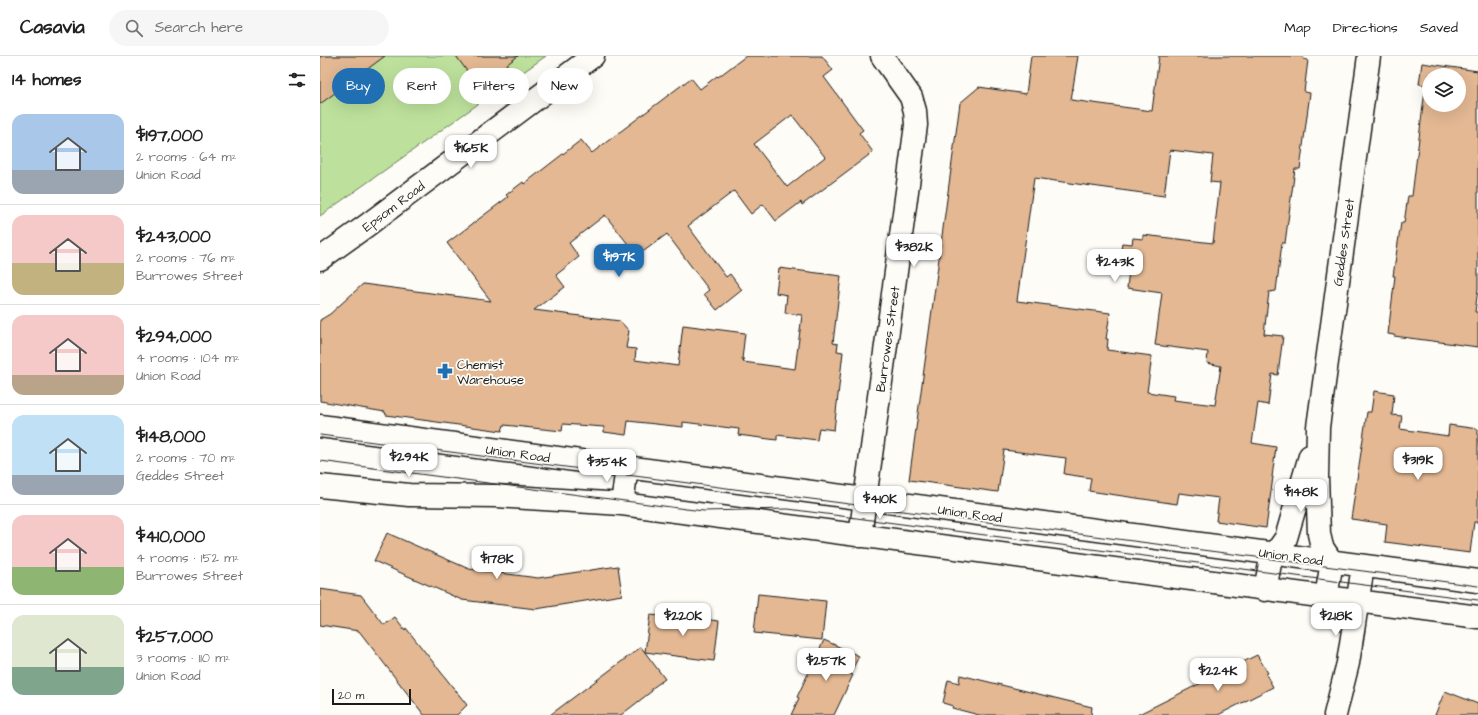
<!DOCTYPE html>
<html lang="en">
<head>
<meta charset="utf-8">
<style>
  :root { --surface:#fff; --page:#f6f6f6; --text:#222; --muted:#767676; --line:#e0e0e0; --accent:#1f6fb2 }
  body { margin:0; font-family:"Architects Daughter",sans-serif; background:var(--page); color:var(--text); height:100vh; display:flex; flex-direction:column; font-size:15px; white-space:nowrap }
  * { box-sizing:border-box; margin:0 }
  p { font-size:13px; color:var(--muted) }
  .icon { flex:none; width:22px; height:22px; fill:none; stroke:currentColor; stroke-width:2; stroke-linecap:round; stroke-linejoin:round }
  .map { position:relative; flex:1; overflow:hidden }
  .side { display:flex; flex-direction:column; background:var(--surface); width:320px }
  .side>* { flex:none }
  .top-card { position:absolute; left:12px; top:12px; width:380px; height:36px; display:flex; gap:8px }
  .buttons { position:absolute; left:1102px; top:12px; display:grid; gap:8px }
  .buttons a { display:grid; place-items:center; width:44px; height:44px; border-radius:50%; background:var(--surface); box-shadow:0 4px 16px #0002; font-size:20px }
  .scale { position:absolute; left:12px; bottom:10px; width:79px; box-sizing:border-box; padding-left:4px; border:2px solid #1c1c1c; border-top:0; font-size:11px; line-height:14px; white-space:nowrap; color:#1c1c1c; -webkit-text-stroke:3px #fdfcf7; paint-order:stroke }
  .price { position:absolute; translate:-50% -34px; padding:0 9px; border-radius:8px; background:#fff; color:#222; font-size:13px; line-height:26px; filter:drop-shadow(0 1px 2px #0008) }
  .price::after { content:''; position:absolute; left:50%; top:24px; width:12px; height:9px; margin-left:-6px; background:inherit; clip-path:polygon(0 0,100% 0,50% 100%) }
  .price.selected { background:var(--accent); color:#fff }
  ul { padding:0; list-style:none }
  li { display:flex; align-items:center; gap:12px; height:100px; padding:0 12px }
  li+li { border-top:1px solid var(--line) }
  li span { display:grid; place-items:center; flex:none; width:112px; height:80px; border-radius:12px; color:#555 }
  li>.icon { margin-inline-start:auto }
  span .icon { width:48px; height:48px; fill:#fffc; stroke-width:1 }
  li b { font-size:17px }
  h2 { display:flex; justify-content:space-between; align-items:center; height:48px; padding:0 12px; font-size:17px }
  .pill { padding:0 14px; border-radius:18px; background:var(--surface); box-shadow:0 4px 16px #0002; font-size:14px; line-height:36px }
  .pill.selected { background:var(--accent); color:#fff }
  header { display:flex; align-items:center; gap:24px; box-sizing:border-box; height:56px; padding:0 20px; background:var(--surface); border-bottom:1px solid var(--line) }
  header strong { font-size:19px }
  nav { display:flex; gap:22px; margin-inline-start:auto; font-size:14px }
  .search { width:280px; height:36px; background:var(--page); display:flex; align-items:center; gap:10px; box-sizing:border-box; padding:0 14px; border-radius:22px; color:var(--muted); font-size:15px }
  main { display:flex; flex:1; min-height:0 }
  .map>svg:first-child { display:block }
  .green { fill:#bde19c; stroke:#6c7e5c }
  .building { fill:#e3b893; stroke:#1c1c1c; fill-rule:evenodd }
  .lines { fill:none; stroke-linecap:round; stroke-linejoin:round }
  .minor-casing { stroke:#1c1c1c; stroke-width:25 }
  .major-casing { stroke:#1c1c1c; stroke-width:25 }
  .minor { stroke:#fdfcf7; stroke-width:22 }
  .major { stroke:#fdfcf7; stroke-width:22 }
  .tram { stroke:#1c1c1c; stroke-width:1 }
  .labels { text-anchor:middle; stroke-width:3.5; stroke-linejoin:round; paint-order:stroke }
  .street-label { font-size:13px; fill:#1c1c1c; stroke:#fdfcf7 }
  .poi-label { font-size:13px; fill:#1c1c1c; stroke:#fdfcf7; text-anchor:start }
</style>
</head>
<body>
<header>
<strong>Casavia</strong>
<div class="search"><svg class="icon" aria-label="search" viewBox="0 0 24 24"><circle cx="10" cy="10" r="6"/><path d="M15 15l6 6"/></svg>Search here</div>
<nav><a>Map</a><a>Directions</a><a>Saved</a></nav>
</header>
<main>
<section class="side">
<h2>14 homes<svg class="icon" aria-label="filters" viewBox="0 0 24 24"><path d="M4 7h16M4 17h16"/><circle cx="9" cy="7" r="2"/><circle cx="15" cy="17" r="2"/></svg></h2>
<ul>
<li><span style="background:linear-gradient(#a9c7e8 70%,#9aa5b1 0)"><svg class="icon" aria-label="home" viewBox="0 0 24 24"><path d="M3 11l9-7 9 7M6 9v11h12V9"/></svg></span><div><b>$197,000</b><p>2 rooms · 64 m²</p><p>Union Road</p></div></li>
<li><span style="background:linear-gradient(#f6c9c9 60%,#c2b280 0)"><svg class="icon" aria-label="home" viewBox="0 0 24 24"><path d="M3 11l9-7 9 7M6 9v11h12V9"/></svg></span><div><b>$243,000</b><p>2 rooms · 76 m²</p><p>Burrowes Street</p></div></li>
<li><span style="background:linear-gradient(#f6c9c9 75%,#b9a48a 0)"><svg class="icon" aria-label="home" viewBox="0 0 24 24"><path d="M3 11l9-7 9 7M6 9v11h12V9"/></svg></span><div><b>$294,000</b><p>4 rooms · 104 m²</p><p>Union Road</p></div></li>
<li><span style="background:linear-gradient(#bfe0f5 75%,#9aa5b1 0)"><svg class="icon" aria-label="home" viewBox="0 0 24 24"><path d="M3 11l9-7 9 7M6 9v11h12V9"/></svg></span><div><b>$148,000</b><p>2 rooms · 70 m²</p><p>Geddes Street</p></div></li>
<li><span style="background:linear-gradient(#f6c9c9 65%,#8fb573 0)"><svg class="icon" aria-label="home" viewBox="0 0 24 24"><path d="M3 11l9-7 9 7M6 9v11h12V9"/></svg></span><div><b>$410,000</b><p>4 rooms · 152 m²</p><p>Burrowes Street</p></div></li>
<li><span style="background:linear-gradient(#dfe7d0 65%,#7fa58c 0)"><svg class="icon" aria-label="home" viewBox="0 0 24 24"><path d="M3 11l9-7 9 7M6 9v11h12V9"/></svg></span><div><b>$257,000</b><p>3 rooms · 110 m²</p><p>Union Road</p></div></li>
</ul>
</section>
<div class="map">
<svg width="1158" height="659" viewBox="0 0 1158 659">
  <rect width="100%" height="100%" fill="#fdfcf7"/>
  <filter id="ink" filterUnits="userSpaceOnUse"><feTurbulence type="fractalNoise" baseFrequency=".025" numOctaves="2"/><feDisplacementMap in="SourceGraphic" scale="8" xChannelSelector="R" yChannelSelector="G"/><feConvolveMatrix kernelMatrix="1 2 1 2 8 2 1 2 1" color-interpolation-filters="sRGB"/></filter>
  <g filter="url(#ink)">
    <path class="green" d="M0 0H226L0 160Z"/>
    <path class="building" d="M0 0H65L0 48Z
      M136 0H198L158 30Z
      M426 0H502L513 14 504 21 543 74 539 77 553 96 482 149 481 146 456 165 443 148 431 158 414 135 368 170 406 221 410 218 422 234 397 254 384 238 389 234 347 178 320 198 315 190 312 193 285 159 249 187 259 201 236 219 245 231 214 254 300 265 309 275 306 292 316 293 315 304 358 310 363 269 425 277 422 303H424L423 306 475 313 482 259 465 257 467 239 456 237 459 212 521 220 513 287 518 288 517 295 523 296 514 374 499 372 497 384 457 379V384L418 379 419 373 363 366V371L308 365 306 379 284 376V371L243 368 242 375 184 369 182 375 66 359 65 356 0 345V264L10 258 43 228 171 245 127 187 188 141 186 139 203 126 204 128 261 84 272 97 371 22 380 33 397 20 398 21ZM472 59 505 101 467 131 434 88Z
      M711 0H758L751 44 832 55 839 0H984L983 3 988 4 984 36 990 37 980 113H975L965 187H962L956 235 949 236 944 278 963 280 958 319 952 318 948 349 938 347 932 387 956 391 952 421H953L946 472 896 465 899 442 859 437 857 448 769 435 771 422 744 418 746 402 684 394 678 436 589 424 640 47 659 31 706 38ZM850 94 893 99 890 126 900 127 893 187 823 179V183L813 182 812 188 802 187 799 213 809 214 807 232 842 237 835 289 888 296 887 307 901 310 895 349 853 344 854 340 827 336 832 300 787 294 788 283H786L790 257 697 245 714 122 844 140Z
      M1102 7 1158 15V233L1155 256H1158V291L1074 280V279L1068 278 1075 220H1073L1081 167H1084L1088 140H1092L1103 49 1106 29 1099 28ZM1109 19H1139V49H1109Z
      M1054 335 1074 338 1072 359 1082 360 1080 373 1128 380 1129 369 1158 373V466H1154L1150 497 1065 486 1067 468 1031 463 1047 356H1051Z
      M67 477 149 513 218 522 298 510 302 539 216 553 142 544 54 505Z
      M0 533 41 539 64 569 75 561 85 574 86 572 147 649 137 659H104L39 575 0 569Z
      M438 538 506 545 502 584 434 577Z
      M330 559 351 561 352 559 399 565 394 605 325 596Z
      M504 584 539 600 530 618 533 619 514 659H471L479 642 477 641Z
      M321 591 345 623 331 633 332 635 301 659H230Z
      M937 599 948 617 946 618 953 631 898 659H817Z
      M640 619 772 651 771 659H659L632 652 633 650 623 647 628 624 639 627Z
      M1125 635 1158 648V659H1115Z"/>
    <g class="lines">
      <g class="minor-casing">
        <path id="minor" d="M0 370 1158 525
          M0 430 89 439 177 440 302 448 1158 561
          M302 448 307 411
          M540 480 596 69 595 55 591 41 562 0
          M945 534 952 497 959 492 966 482 990 400
          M1006 541 1012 506 1002 491 999 478 997 421 998 371 1049 0
          M1015 659 1028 607 1043 510"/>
      </g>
      <g class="major-casing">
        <path id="major" d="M0 203 46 170 273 0"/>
      </g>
      <use href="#minor" class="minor"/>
      <use href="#major" class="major"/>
      <path class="tram" d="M0 379 1158 530
        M0 405 366 453 384 455 468 453 1158 544"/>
    </g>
  </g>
  <defs>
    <g id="pharmacy-bare" transform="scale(1.2)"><path d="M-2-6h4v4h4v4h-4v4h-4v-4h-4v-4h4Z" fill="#1f6fb2" stroke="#fdfcf7" stroke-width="2.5" paint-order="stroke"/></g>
  </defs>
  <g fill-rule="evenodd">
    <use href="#pharmacy-bare" x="125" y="315"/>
  </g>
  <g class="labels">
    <g class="street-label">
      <text transform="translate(73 150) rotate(-37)" y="5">Epsom Road</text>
      <text transform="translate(1023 186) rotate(-82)" y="5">Geddes Street</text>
      <text transform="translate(567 283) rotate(-82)" y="5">Burrowes Street</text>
      <text transform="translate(198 397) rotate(8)" y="5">Union Road</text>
      <text transform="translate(650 457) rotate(8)" y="5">Union Road</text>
      <text transform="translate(971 500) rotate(8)" y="5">Union Road</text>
    </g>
    <g class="poi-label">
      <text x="137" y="313">Chemist<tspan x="137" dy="15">Warehouse</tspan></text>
    </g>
  </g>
</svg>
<div class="buttons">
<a><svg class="icon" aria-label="layers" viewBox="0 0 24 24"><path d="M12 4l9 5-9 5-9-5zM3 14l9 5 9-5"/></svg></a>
</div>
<div class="scale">20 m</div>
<b class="price" style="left:151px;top:113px">$165K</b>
<b class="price" style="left:594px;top:212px">$382K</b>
<b class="price selected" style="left:299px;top:222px">$197K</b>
<b class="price" style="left:795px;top:227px">$243K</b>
<b class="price" style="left:89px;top:422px">$294K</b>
<b class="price" style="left:1098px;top:425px">$319K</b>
<b class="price" style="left:287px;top:427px">$354K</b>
<b class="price" style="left:981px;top:457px">$148K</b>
<b class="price" style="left:560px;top:464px">$410K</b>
<b class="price" style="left:177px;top:524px">$178K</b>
<b class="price" style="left:363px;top:581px">$220K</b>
<b class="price" style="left:1016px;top:581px">$218K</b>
<b class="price" style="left:506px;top:626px">$257K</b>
<b class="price" style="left:898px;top:636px">$224K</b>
<div class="top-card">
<a class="pill selected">Buy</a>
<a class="pill">Rent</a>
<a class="pill">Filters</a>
<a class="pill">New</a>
</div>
</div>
</main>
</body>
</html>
